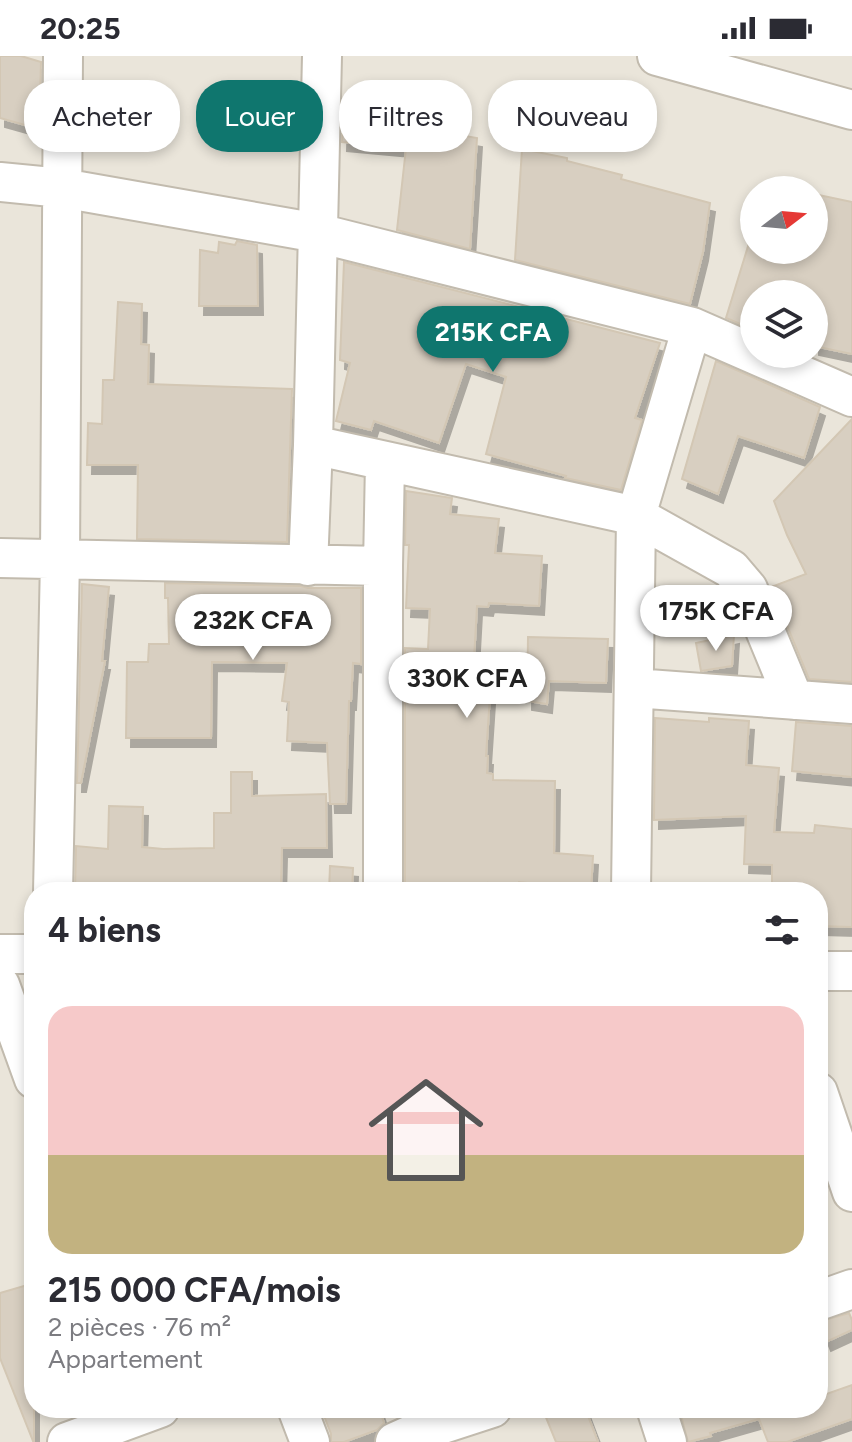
<!DOCTYPE html>
<html lang="fr">
<head>
<meta charset="utf-8">
<style>
  :root { --surface:#fff; --page:#f2f2f3; --text:#2b2b33; --muted:#7c7c81; --accent:#0f766e }
  body { margin:0; font-family:Figtree,sans-serif; background:var(--page); color:var(--text); height:100vh; display:flex; flex-direction:column; font-size:30px; white-space:nowrap }
  * { box-sizing:border-box; margin:0 }
  p { font-size:26px; color:var(--muted) }
  .icon { flex:none; width:44px; height:44px; fill:none; stroke:currentColor; stroke-width:2; stroke-linecap:round; stroke-linejoin:round }
  .map { position:relative; flex:1; overflow:hidden }
  .sheet { position:absolute; left:24px; top:826px; width:804px; height:536px; display:flex; flex-direction:column; background:var(--surface); border-radius:32px; box-shadow:0 4px 12px #0003 }
  .sheet>* { flex:none }
  .guide { position:absolute; left:24px; top:24px; width:804px; height:72px; display:flex; gap:16px }
  .needle { width:52px; rotate:74deg }
  .fabs { position:absolute; left:740px; top:120px; display:grid; gap:16px }
  .fabs a { display:grid; place-items:center; width:88px; height:88px; border-radius:50%; background:var(--surface); box-shadow:0 4px 12px #0003; font-size:40px }
  .price { position:absolute; translate:-50% -68px; padding:0 18px; border-radius:28px; background:#fff; color:#222; font-size:26px; line-height:52px; filter:drop-shadow(0 2px 4px #0008) }
  .price::after { content:''; position:absolute; left:50%; top:48px; width:24px; height:18px; margin-left:-12px; background:inherit; clip-path:polygon(0 0,100% 0,50% 100%) }
  .price.on { background:var(--accent); color:#fff }
  ul { padding:0; list-style:none }
  li { display:grid; align-content:center; gap:16px; height:424px; padding:0 24px }
  li span { display:grid; place-items:center; height:248px; border-radius:24px; color:#555 }
  li>.icon { margin-inline-start:auto }
  span .icon { width:144px; height:144px; fill:#fffc; stroke-width:1 }
  li b { font-size:34px }
  h2 { display:flex; justify-content:space-between; align-items:center; height:96px; padding:0 24px; font-size:34px }
  .tag { padding:0 28px; border-radius:32px; background:var(--surface); box-shadow:0 4px 12px #0003; font-size:28px; line-height:72px }
  .tag.on { background:var(--accent); color:#fff }
  .status { display:flex; justify-content:space-between; align-items:center; height:56px; padding:0 40px; background:var(--surface); direction:ltr }
  .status svg { height:22px; fill:currentColor }
  .map>svg:first-child { display:block }
  .residential { fill:#eae5da; fill-rule:evenodd }
  .building { fill:#d8cfc1; stroke:#d3c7b4; stroke-width:2; filter:url(#shadow) }
  .lines { fill:none; stroke-linecap:round; stroke-linejoin:round }
  .minor-casing { stroke:#c2bbae; stroke-width:42 }
  .minor { stroke:#fff; stroke-width:38 }
</style>
</head>
<body>
<div class="status"><b>20:25</b><svg viewBox="0 0 49 12"><path d="M0 12V9h3v3zM5 12V6h3v6zM10 12V3h3v9zM15 12V0h3v12zM26 1h20v11H26zM47 4h2v5h-2z"/></svg></div>
<div class="map">
<svg width="852" height="1386" viewBox="0 0 852 1386">
  <defs>
    <filter id="shadow"><feDropShadow dx="5" dy="9" stdDeviation="0" flood-color="#0004"/></filter>
  </defs>
  <rect width="100%" height="100%" fill="#f6f3ec"/>
  <path class="residential" d="M0 0H852V1386H0ZM754 134H814V194H754ZM754 238H814V298H754ZM34 836H818V1352H34Z"/>
  <path class="building" d="M0 0H21L41 6 39 73 0 62Z
    M343 52 405 57 404 63 437 67 436 75 477 82 470 193 397 174 406 92 342 86Z
    M522 93 567 102V105L622 119 621 123 710 147 703 196 690 248 515 204Z
    M814 138 852 146V298L814 290V238H754V274L726 262 749 187 754 188V194H814Z
    M237 185 257 189 258 250H199L200 194 218 197 219 186 235 189Z
    M344 206 660 287 635 362 642 364 621 434 565 422 566 420 486 398 506 321 466 308 439 387 374 365 371 374 336 365 350 307 340 304Z
    M118 246 142 248 141 288 149 289 148 328 292 333 287 486 137 483 138 409H87L88 367 102 368 103 324H114Z
    M716 305 820 351 804 402 738 380 718 438 682 423Z
    M852 363V626L809 623 771 531 806 518 787 479 774 445Z
    M406 435 452 442 450 458 499 463 495 497 542 500 539 550 489 547 488 551 477 550 473 621 491 624 486 700H488L487 717 493 718V724L555 725 554 797 593 800 591 834 519 826 518 831 488 827V836H405V592L428 593 430 553 406 552 409 489H405Z
    M165 527 301 530 308 532H361V608L353 607 351 645H349L346 748H330L327 687 287 685 289 646 282 645 287 607 212 606 211 682H126L127 606H148L149 588H169L168 542H165Z
    M82 528 109 531 102 605H105L81 727H77Z
    M734 579 732 610 701 615 696 587Z
    M528 581 608 583 606 627 549 625 547 648 527 645Z
    M655 662 709 666V662L749 665 746 709 779 712 774 776 814 777 815 769 852 773V871L818 870V836H772V809L744 808 746 760 654 764Z
    M796 666 852 670V721L792 715Z
    M231 716H252V740L326 738 327 792H282L281 830 208 828V836H75L76 790 108 793 109 750 143 751 142 791 163 793 214 792V757H231Z
    M330 810 353 812 352 836H329Z
    M34 1227V1385H33L0 1302V1237Z
    M849 1257 852 1264V1274L826 1286 818 1266Z
    M852 1329V1363L787 1386H768L759 1363 710 1377 711 1380 688 1386 679 1352 777 1353 818 1352V1341Z
    M321 1352H379L384 1367 377 1374 344 1386H331V1378Z
    M564 1352H585L598 1386H556L545 1359Z"/>
  <g class="lines">
    <g class="minor-casing">
      <path id="minor" d="M657 0 852 54
        M0 126 62 132 318 177 692 271 852 341
        M313 389 636 460 731 513 748 533 794 644
        M0 502 383 510
        M308 510 313 389 322 0
        M634 632 852 648
        M53 836 60 504 63 0
        M383 836V510L385 406
        M631 836 636 460 692 271
        M0 898H34
        M818 915H852
        M0 929 34 1023
        M818 1036 852 1136
        M818 1245 852 1233
        M297 1352 310 1386
        M656 1352 667 1386
        M67 1386 160 1352
        M395 1386 415 1377 492 1352"/>
    </g>
    <use href="#minor" class="minor"/>
  </g>
</svg>
<div class="fabs">
<a><svg class="needle" viewBox="-14 -14 28 28"><path d="M0-13l5 13h-10z" fill="#e53935"/><path d="M0 13l5-13h-10z" fill="#7c7c81"/></svg></a>
<a><svg class="icon" aria-label="layers" viewBox="0 0 24 24"><path d="M12 4l9 5-9 5-9-5zM3 14l9 5 9-5"/></svg></a>
</div>
<b class="price on" style="left:493px;top:318px">215K CFA</b>
<b class="price" style="left:716px;top:597px">175K CFA</b>
<b class="price" style="left:253px;top:606px">232K CFA</b>
<b class="price" style="left:467px;top:664px">330K CFA</b>
<div class="guide">
<a class="tag">Acheter</a>
<a class="tag on">Louer</a>
<a class="tag">Filtres</a>
<a class="tag">Nouveau</a>
</div>
<section class="sheet">
<h2>4 biens<svg class="icon" aria-label="filters" viewBox="0 0 24 24"><path d="M4 7h16M4 17h16"/><circle cx="9" cy="7" r="2"/><circle cx="15" cy="17" r="2"/></svg></h2>
<ul>
<li><span style="background:linear-gradient(#f6c9c9 60%,#c2b280 0)"><svg class="icon" aria-label="home" viewBox="0 0 24 24"><path d="M3 11l9-7 9 7M6 9v11h12V9"/></svg></span><div><b>215 000 CFA/mois</b><p>2 pièces · 76 m²</p><p>Appartement</p></div></li>
</ul>
</section>
</div>
</body>
</html>
